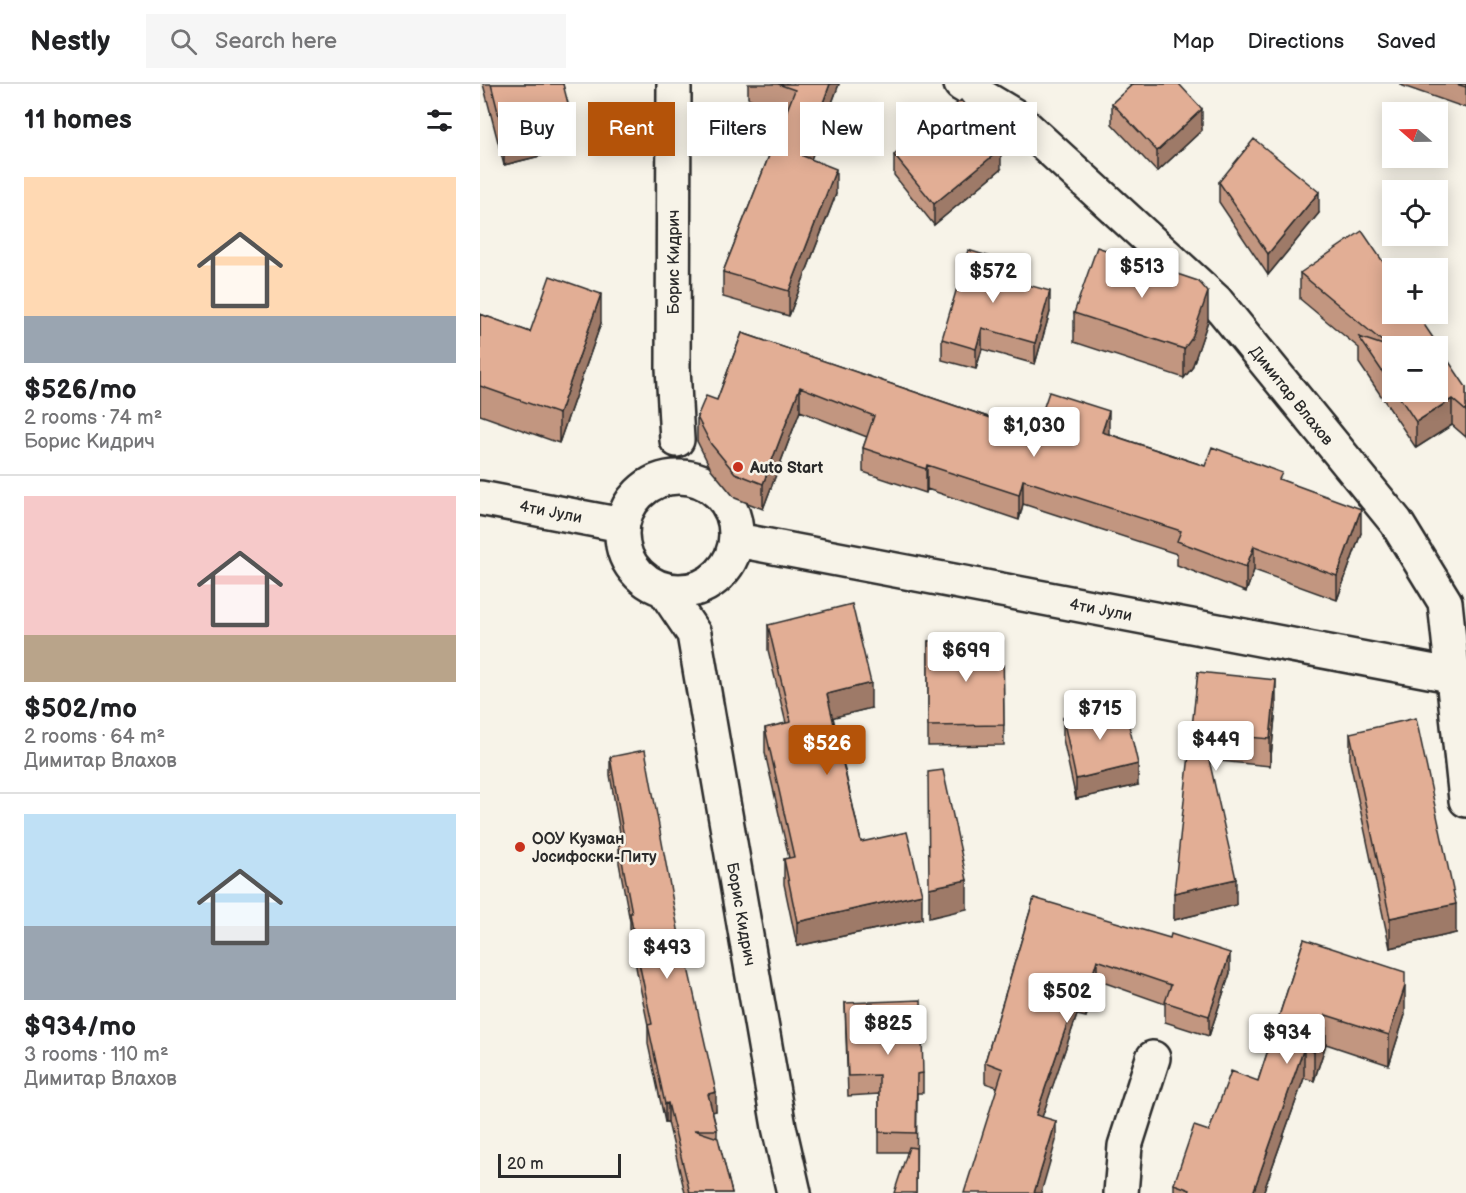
<!DOCTYPE html>
<html lang="en">
<head>
<meta charset="utf-8">
<style>
  :root { --surface:#fff; --page:#f6f6f6; --text:#202124; --muted:#757577; --line:#e0e0e0; --accent:#b45309 }
  body { margin:0; font-family:"Balsamiq Sans",sans-serif; background:var(--page); color:var(--text); height:100vh; display:flex; flex-direction:column; font-size:22px; white-space:nowrap }
  * { box-sizing:border-box; margin:0 }
  p { font-size:20px; color:var(--muted) }
  .icon { flex:none; width:33px; height:33px; fill:none; stroke:currentColor; stroke-width:2; stroke-linecap:round; stroke-linejoin:round }
  .map { position:relative; flex:1; overflow:hidden }
  .details { display:flex; flex-direction:column; background:var(--surface); width:480px }
  .details>* { flex:none }
  .hud { position:absolute; left:18px; top:18px; width:570px; height:54px; display:flex; gap:12px }
  .needle { width:39px; rotate:290deg }
  .fabs { position:absolute; left:902px; top:18px; display:grid; gap:12px }
  .fabs a { display:grid; place-items:center; width:66px; height:66px; border-radius:0px; background:var(--surface); box-shadow:0 3px 15px #0003; font-size:30px }
  .scale { position:absolute; left:18px; bottom:15px; width:123px; box-sizing:border-box; padding-left:6px; border:3px solid #2b2b2b; border-top:0; font-size:16px; line-height:21px; white-space:nowrap; color:#2b2b2b; -webkit-text-stroke:4px #f7f3e8; paint-order:stroke }
  .price { position:absolute; translate:-50% -51px; padding:0 14px; border-radius:6px; background:#fff; color:#222; font-size:20px; line-height:39px; filter:drop-shadow(0 2px 3px #0008) }
  .price::after { content:''; position:absolute; left:50%; top:36px; width:18px; height:14px; margin-left:-9px; background:inherit; clip-path:polygon(0 0,100% 0,50% 100%) }
  .price.on { background:var(--accent); color:#fff }
  ul { padding:0; list-style:none }
  li { display:grid; align-content:center; gap:12px; height:318px; padding:0 24px }
  li+li { border-top:2px solid var(--line) }
  li span { display:grid; place-items:center; height:186px; border-radius:0px; color:#555 }
  li>.icon { margin-inline-start:auto }
  span .icon { width:108px; height:108px; fill:#fffc; stroke-width:1 }
  li b { font-size:26px }
  h2 { display:flex; justify-content:space-between; align-items:center; height:72px; padding:0 24px; font-size:26px }
  .pill { padding:0 21px; border-radius:0px; background:var(--surface); box-shadow:0 3px 15px #0003; font-size:21px; line-height:54px }
  .pill.on { background:var(--accent); color:#fff }
  header { display:flex; align-items:center; gap:36px; box-sizing:border-box; height:84px; padding:0 30px; background:var(--surface); border-bottom:2px solid var(--line) }
  header strong { font-size:28px }
  nav { display:flex; gap:33px; margin-inline-start:auto; font-size:21px }
  .search { width:420px; height:54px; background:var(--page); display:flex; align-items:center; gap:15px; box-sizing:border-box; padding:0 21px; border-radius:0px; color:var(--muted); font-size:22px }
  main { display:flex; flex:1; min-height:0 }
  .map>svg:first-child { display:block }
  .lines { fill:none; stroke-linecap:round; stroke-linejoin:round }
  .minor-casing { stroke:#2b2b2b; stroke-width:38 }
  .minor { stroke:#f7f3e8; stroke-width:33 }
  .wall { fill:#c29680; stroke:#2b2b2b; stroke-width:1.5; fill-rule:evenodd }
  .shaded-wall { fill:#9e7a68; stroke:#2b2b2b; stroke-width:1.5 }
  .building { fill:#e2ae95; stroke:#2b2b2b; stroke-width:1.5 }
  .poi-dot { fill:#c8321e; stroke:#f7f3e8; stroke-width:2 }
  .labels { text-anchor:middle; stroke-width:5; stroke-linejoin:round; paint-order:stroke }
  .street-label { font-size:16px; fill:#2b2b2b; stroke:#f7f3e8 }
  .poi-label { font-size:16px; font-weight:bold; fill:#2b2b2b; stroke:#f7f3e8; text-anchor:start }
</style>
</head>
<body>
<header>
<strong>Nestly</strong>
<div class="search"><svg class="icon" aria-label="search" viewBox="0 0 24 24"><circle cx="10" cy="10" r="6"/><path d="M15 15l6 6"/></svg>Search here</div>
<nav><a>Map</a><a>Directions</a><a>Saved</a></nav>
</header>
<main>
<section class="details">
<h2>11 homes<svg class="icon" aria-label="filters" viewBox="0 0 24 24"><path d="M4 7h16M4 17h16"/><circle cx="9" cy="7" r="2"/><circle cx="15" cy="17" r="2"/></svg></h2>
<ul>
<li><span style="background:linear-gradient(#ffd9b3 75%,#9aa5b1 0)"><svg class="icon" aria-label="home" viewBox="0 0 24 24"><path d="M3 11l9-7 9 7M6 9v11h12V9"/></svg></span><div><b>$526/mo</b><p>2 rooms · 74 m²</p><p>Борис Кидрич</p></div></li>
<li><span style="background:linear-gradient(#f6c9c9 75%,#b9a48a 0)"><svg class="icon" aria-label="home" viewBox="0 0 24 24"><path d="M3 11l9-7 9 7M6 9v11h12V9"/></svg></span><div><b>$502/mo</b><p>2 rooms · 64 m²</p><p>Димитар Влахов</p></div></li>
<li><span style="background:linear-gradient(#bfe0f5 60%,#9aa5b1 0)"><svg class="icon" aria-label="home" viewBox="0 0 24 24"><path d="M3 11l9-7 9 7M6 9v11h12V9"/></svg></span><div><b>$934/mo</b><p>3 rooms · 110 m²</p><p>Димитар Влахов</p></div></li>
</ul>
</section>
<div class="map">
<svg width="986" height="1109" viewBox="0 0 986 1109">
  <rect width="100%" height="100%" fill="#f7f3e8"/>
  <filter id="ink" filterUnits="userSpaceOnUse"><feTurbulence type="fractalNoise" baseFrequency=".0167" numOctaves="2"/><feDisplacementMap in="SourceGraphic" scale="12" xChannelSelector="R" yChannelSelector="G"/><feConvolveMatrix kernelMatrix="1 2 1 2 8 2 1 2 1" color-interpolation-filters="sRGB"/></filter>
  <g filter="url(#ink)">
    <g class="lines">
      <g class="minor-casing">
        <path id="minor" d="M194 0 193 284 197 356
          M481 0 533 31 736 217 916 438 965 518 986 716
          M142 450a57 57 0 1 1 114 0a57 57 0 1 1-114 0Z
          M0 414 142 441
          M257 456 986 594
          M185 507 214 550 299 1043 314 1109
          M641 1109 645 1062 673 974"/>
      </g>
      <use href="#minor" class="minor"/>
    </g>
    <path class="wall" d="M3 0H83L92 64 24 81Z
      M268 0H359L331 75 356 110 309 232 243 213V188L306 29 268 14Z
      M649 0H699L722 46 677 88 632 40V19L651 2Z
      M920 0H986V24L920 1Z
      M414 71 521 85 454 141 414 91Z
      M739 98 839 129 788 191 739 118Z
      M820 189 986 303V353L972 341 936 364 879 279V264L820 215ZM912 262 957 308H912Z
      M524 194 570 228 555 280 502 265 496 285 462 276V255Z
      M594 229 728 237 712 284 704 294 594 258Z
      M0 230 50 248 121 239 79 359 0 331Z
      M262 249 555 349 629 350 725 382 802 396 881 449 857 516 774 486 766 508 697 481V470L543 420 539 436 447 405 446 409 383 388V364L387 353 320 327 283 425 255 414 231 385 217 357V333L237 316Z
      M288 541 391 624 353 633 381 758 442 835 317 862 304 800V775L309 774 285 669V644L306 639 288 566Z
      M448 557H523L524 661 448 662Z
      M718 588 796 623 790 682 729 676 756 821 694 836Z
      M583 634 658 701 596 715 583 655Z
      M870 649 976 849 910 864 870 678Z
      M130 673 202 867 236 1027 232 1028 237 1046V1053L252 1109H205L188 1038H185L168 960V941L157 888 150 848V837L139 779V761L142 760 130 691Z
      M554 814 750 889 729 952 685 938V920L617 896 606 933 597 931 562 1032 576 1057 517 1003 505 999V978Z
      M824 855 925 931 909 981 846 960 834 997 824 994 783 1109H694V1100L729 1047 778 997Z
      M365 919 443 989V1009H437L436 1109 427 1068H399V1010L368 1012Z"/>
    <path class="shaded-wall" d="M350 0H359L323 97V72Z
      M722 25V46L677 88V67Z
      M92 35V64L24 81V52Z
      M521 65V85L454 141V120Z
      M356 85V110L309 232V207Z
      M839 108V129L788 191V170Z
      M524 177V197L519 193Z
      M570 207V228L555 280V259Z
      M728 208V237L712 284 704 294V265Z
      M121 210V239L79 359V330Z
      M502 244V265L496 285V265Z
      M320 303V327L283 425V400Z
      M972 315V341L936 364V338Z
      M629 327V352L622 348Z
      M447 381V405L446 409V385Z
      M543 396V420L539 436V411Z
      M881 425V449L857 516V492Z
      M774 462V486L766 508V483Z
      M796 596V623L790 682V655Z
      M391 599V624L347 635V610Z
      M658 680V701L596 715V695Z
      M756 795V821L694 836V809Z
      M487 796V825L449 834V804Z
      M442 810V835L317 862V838Z
      M976 820V849L910 864V834Z
      M750 869V889L729 952V932Z
      M617 876V896L606 933V913Z
      M925 902V931L909 981V951Z
      M597 911V931L556 1051V1031Z
      M846 931V960L834 997V968Z
      M824 964V994L783 1109H773Z
      M236 1008V1027L228 1029V1010Z
      M188 1019V1038H185V1020Z
      M576 1037V1057L561 1109H554Z"/>
    <path class="building" d="M11 0H83L92 35 24 52Z
      M298 0H350L323 72 356 85 309 207 243 188 315 6Z
      M653 0H699L722 25 677 67 632 19Z
      M976 0H986V3Z
      M481 16 521 65 454 120 414 71Z
      M774 55 839 108 788 170 739 98Z
      M882 147 912 191V230H937L986 303V327L972 315 936 338 916 308H957V262H912V302L879 253 909 263 820 189Z
      M617 163 718 197 722 201 728 208 712 254 704 265 594 229Z
      M488 166 524 177 519 193 570 207 555 259 502 244 496 265 462 255Z
      M70 192 121 210 79 330 0 302V230L50 248Z
      M262 249 555 349 569 308 629 327 622 348 725 382 732 363 802 389 799 395 881 425 857 492 774 462 766 483 697 457 701 447 543 396 539 411 447 381 446 385 383 364 394 332 320 303 283 400 255 389 231 360 217 333 226 312 237 316Z
      M372 520 391 599 347 610 381 758 427 748 442 810 317 838 304 775 314 773 285 644 311 638 288 541Z
      M448 557H523L524 641 448 642Z
      M718 588 796 596 790 655 723 649 756 795 694 809Z
      M644 620 658 680 596 695 583 634Z
      M936 634 976 820 910 834 870 649Z
      M165 666 202 867 204 866 236 1008 228 1010 237 1046H214L238 1054 252 1109H210L188 1019 185 1020 168 941 172 940 157 869 150 829H152L139 761 145 759 130 673Z
      M463 686 487 796 449 804 448 688Z
      M554 814 690 854 691 850 750 869 729 932 685 918 691 901 617 876 606 913 597 911 556 1031 576 1037 554 1109H484L523 985 505 978Z
      M824 855 925 888V902L909 951 846 931 834 968 824 964 773 1109H709L710 1106 694 1100 714 1042 729 1047 751 987 778 997Z
      M441 916 443 989 437 990 436 1049 399 1048V991L368 992 365 919Z
      M429 1063 436 1064V1109H414Z"/>
  </g>
  <g class="poi-dot">
    <circle cx="258" cy="383" r="6"/>
    <circle cx="40" cy="763" r="6"/>
  </g>
  <g class="labels">
    <g class="street-label">
      <text transform="translate(193 178) rotate(-90)" y="6">Борис Кидрич</text>
      <text transform="translate(812 311) rotate(51)" y="6">Димитар Влахов</text>
      <text transform="translate(71 427) rotate(11)" y="6">4ти Јули</text>
      <text transform="translate(621 525) rotate(11)" y="6">4ти Јули</text>
      <text transform="translate(262 830) rotate(80)" y="6">Борис Кидрич</text>
    </g>
    <g class="poi-label">
      <text x="270" y="389">Auto Start</text>
      <text x="52" y="760">ООУ Кузман<tspan x="52" dy="18">Јосифоски-Питу</tspan></text>
    </g>
  </g>
</svg>
<div class="fabs">
<a><svg class="needle" viewBox="-14 -14 28 28"><path d="M0-13l5 13h-10z" fill="#e53935"/><path d="M0 13l5-13h-10z" fill="#757577"/></svg></a>
<a><svg class="icon" aria-label="locate" viewBox="0 0 24 24"><circle cx="12" cy="12" r="6"/><path d="M12 2v4M12 18v4M2 12h4M18 12h4"/></svg></a>
<a>+</a>
<a>−</a>
</div>
<div class="scale">20 m</div>
<b class="price" style="left:662px;top:215px">$513</b>
<b class="price" style="left:513px;top:220px">$572</b>
<b class="price" style="left:554px;top:374px">$1,030</b>
<b class="price" style="left:486px;top:599px">$699</b>
<b class="price" style="left:620px;top:657px">$715</b>
<b class="price" style="left:736px;top:688px">$449</b>
<b class="price on" style="left:347px;top:692px">$526</b>
<b class="price" style="left:187px;top:896px">$493</b>
<b class="price" style="left:587px;top:940px">$502</b>
<b class="price" style="left:408px;top:972px">$825</b>
<b class="price" style="left:807px;top:981px">$934</b>
<div class="hud">
<a class="pill">Buy</a>
<a class="pill on">Rent</a>
<a class="pill">Filters</a>
<a class="pill">New</a>
<a class="pill">Apartment</a>
</div>
</div>
</main>
</body>
</html>
